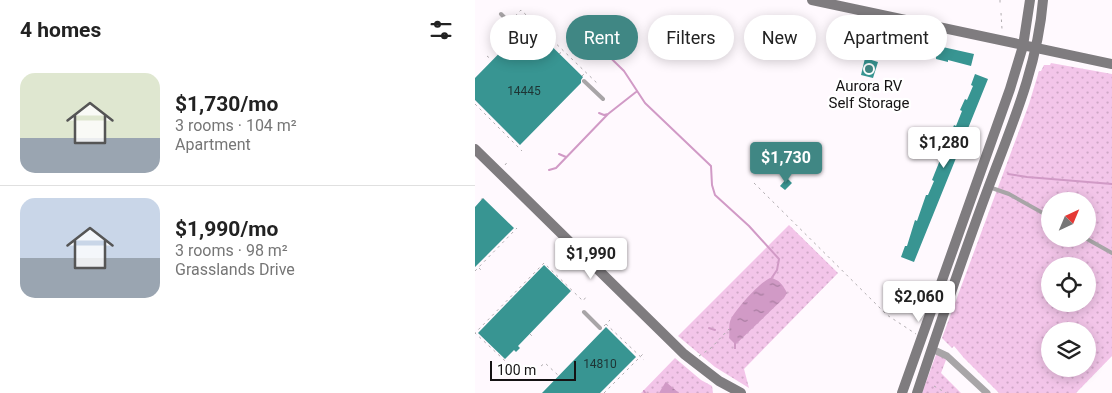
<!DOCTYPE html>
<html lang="en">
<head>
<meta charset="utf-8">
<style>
  :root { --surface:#fff; --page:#f2f2f2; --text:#222; --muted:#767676; --line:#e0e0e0; --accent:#408784 }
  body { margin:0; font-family:Roboto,sans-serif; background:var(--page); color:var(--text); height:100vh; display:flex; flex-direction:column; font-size:19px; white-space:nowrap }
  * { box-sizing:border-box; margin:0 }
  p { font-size:16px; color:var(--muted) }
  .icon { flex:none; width:28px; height:28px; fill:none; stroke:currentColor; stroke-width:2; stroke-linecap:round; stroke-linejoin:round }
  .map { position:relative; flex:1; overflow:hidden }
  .panel { display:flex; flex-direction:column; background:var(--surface); width:475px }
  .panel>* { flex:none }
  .hud { position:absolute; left:15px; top:15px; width:475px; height:45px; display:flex; gap:10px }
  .needle { width:32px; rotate:44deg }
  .controls { position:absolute; left:566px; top:192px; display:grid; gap:10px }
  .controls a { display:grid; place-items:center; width:55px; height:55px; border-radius:50%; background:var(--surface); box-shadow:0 2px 12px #0003; font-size:25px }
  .scale { position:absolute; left:15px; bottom:12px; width:86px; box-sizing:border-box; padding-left:5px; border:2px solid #151314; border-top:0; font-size:14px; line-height:18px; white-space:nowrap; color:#151314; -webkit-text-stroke:4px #fff; paint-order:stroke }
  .price { position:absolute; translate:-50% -42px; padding:0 11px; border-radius:5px; background:#fff; color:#222; font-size:16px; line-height:32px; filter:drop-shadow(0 1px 2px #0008) }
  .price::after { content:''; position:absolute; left:50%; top:30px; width:15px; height:11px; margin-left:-8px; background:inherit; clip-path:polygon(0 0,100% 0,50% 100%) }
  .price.current { background:var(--accent); color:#fff }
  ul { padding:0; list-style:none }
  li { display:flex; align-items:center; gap:15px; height:125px; padding:0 20px }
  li+li { border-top:1px solid var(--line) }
  li span { display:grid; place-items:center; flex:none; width:140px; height:100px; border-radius:15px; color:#555 }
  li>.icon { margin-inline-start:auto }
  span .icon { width:60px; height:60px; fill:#fffc; stroke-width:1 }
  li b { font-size:21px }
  h2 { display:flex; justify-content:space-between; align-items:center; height:60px; padding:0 20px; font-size:21px }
  .tag { padding:0 18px; border-radius:22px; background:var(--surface); box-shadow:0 2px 12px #0003; font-size:18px; line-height:45px }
  .tag.current { background:var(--accent); color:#fff }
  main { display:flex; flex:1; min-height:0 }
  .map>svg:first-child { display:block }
  .grass { fill:url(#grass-dots); fill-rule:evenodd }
  .water { fill:url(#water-ripples) }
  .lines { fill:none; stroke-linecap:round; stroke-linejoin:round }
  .stream { stroke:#d19ac6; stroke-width:2 }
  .building { fill:#389592 }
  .path { stroke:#b1adb0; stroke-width:1; stroke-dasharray:2.5 4; stroke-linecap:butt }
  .lane { stroke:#a8a5a7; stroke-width:4 }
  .street { stroke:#a8a5a7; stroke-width:7 }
  .secondary { stroke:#7f7c7f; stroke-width:10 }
  .poi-dot { fill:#408784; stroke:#fff; stroke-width:2 }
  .labels { text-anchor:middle; stroke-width:4.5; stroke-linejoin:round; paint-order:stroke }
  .number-label { font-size:12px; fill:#1e3434 }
  .poi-label { font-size:15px; fill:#151314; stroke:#fff }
</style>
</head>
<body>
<main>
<section class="panel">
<h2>4 homes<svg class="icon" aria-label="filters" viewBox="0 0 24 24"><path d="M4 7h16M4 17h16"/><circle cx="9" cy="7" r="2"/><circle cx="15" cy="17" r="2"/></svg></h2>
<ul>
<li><span style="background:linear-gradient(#dfe7d0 65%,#9aa5b1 0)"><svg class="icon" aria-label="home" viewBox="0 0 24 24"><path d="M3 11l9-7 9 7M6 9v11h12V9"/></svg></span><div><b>$1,730/mo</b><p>3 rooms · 104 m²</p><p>Apartment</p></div></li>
<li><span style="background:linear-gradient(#c9d6e8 60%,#9aa5b1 0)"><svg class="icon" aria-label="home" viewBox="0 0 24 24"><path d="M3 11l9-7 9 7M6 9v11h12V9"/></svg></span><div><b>$1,990/mo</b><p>3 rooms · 98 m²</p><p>Grasslands Drive</p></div></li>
</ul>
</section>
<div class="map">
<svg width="637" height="393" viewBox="0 0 637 393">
  <defs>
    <pattern id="grass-dots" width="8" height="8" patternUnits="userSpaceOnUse" patternTransform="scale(1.25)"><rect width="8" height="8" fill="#f3c5e9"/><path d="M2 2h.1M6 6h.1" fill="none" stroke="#cfa8c7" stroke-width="1.8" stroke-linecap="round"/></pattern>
    <pattern id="water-ripples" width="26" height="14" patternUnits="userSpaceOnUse" patternTransform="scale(1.25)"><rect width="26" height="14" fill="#d19ac6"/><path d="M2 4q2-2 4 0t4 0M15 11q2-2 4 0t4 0" fill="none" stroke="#a87ca0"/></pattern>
  </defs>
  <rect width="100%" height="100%" fill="#fff9fe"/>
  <path class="grass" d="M576 63 637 74V356L601 393H524L489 358 479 346 477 348 467 338 554 104 564 71H566L569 65H575ZM575 201H612V239H575ZM575 266H612V304H575ZM575 331H612V369H575Z
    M314 225 363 273 269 369 274 388 240 367 203 336Z
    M462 352 470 356 471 360 466 373 486 393H447Z
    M200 358 226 380 237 386 238 393H166Z"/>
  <path class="water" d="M295 278C304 279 308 285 312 293L309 298 261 344V349H259V343L254 338C255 332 253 324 256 319 262 308 284 283 295 278Z
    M191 382 204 393H184L190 383Z"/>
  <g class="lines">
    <path class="stream" d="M108 31 149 71 170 103 236 166 237 185 240 195 274 226 304 259 302 270 296 279
      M124 113 129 115 133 114 161 92
      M84 154 91 157
      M74 170 81 168 133 114
      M533 174 552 177 637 184
      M428 301 437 295 443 294 448 288
      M234 328 240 330
      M169 391 170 393"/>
  </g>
  <path class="building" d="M53 23 108 77 106 80V83L45 145 0 100V78L42 35 46 33 47 30Z
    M414 35 499 54 496 66 473 60V62L461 59V57L435 53V51L423 48V50L412 48Z
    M390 58 403 62 398 78 386 75Z
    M500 74 513 79 439 262 426 257 430 246H432L440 220 442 221 451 195H453L459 181 457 180 469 150 471 151 477 137 475 136 479 125 481 126 487 111 485 110 490 99 492 100 498 86 496 85Z
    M288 162a11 11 0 1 1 22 0a11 11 0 1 1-22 0Z
    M312 178 317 183 310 190 305 186Z
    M8 198 39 228 0 267V207Z
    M69 265 96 291 43 346 45 348 41 352 39 350 30 359 3 333Z
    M131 327 161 357 125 393H67Z"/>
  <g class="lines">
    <path class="path" d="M525 0V6
      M526 13 527 29
      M42 15 51 23 47 27
      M40 16 46 10 124 85
      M25 42 30 47
      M84 54 88 51
      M12 56 17 60
      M107 76 110 73
      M0 104 47 151
      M30 165 34 160
      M279 183 412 315 441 334
      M6 200 9 196
      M4 268 7 271
      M0 271 42 228
      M131 324 169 360
      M129 326 135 320
      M55 334 57 336
      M224 356 236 348 254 329
      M66 366 70 363 84 376
      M36 374 40 370 0 333 69 263 108 301 111 297
      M459 386 471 393
      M129 393 169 353"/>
    <path class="lane" d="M26 14 43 31
      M109 81 128 99
      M514 187 534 194 575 217
      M612 239 637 253
      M109 312 125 328"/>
    <path class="street" d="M457 349 472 356 512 393"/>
    <path class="secondary" d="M337 0 637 64
      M0 149 209 354 244 381 266 393
      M427 393 535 89 548 46 555 0
      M442 393C466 321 490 249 517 178 539 120 563 63 568 0"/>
  </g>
  <circle class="poi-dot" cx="394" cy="69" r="5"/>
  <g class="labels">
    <g class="number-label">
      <text x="49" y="95">14445</text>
      <text x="125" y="368">14810</text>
    </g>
    <g class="poi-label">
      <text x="394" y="91">Aurora RV<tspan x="394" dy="17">Self Storage</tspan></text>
    </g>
  </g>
</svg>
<div class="controls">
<a><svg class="needle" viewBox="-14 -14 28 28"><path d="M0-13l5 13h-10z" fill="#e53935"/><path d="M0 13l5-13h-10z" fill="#767676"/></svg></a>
<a><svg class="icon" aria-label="locate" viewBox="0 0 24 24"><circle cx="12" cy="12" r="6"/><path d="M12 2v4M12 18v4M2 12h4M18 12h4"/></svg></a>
<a><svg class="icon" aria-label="layers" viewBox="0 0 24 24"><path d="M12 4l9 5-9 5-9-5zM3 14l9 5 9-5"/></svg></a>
</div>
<div class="scale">100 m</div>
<b class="price" style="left:469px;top:169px">$1,280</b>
<b class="price current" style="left:311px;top:184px">$1,730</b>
<b class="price" style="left:116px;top:280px">$1,990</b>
<b class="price" style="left:444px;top:323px">$2,060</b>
<div class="hud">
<a class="tag">Buy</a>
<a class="tag current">Rent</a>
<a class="tag">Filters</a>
<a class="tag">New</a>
<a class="tag">Apartment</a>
</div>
</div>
</main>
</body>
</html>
